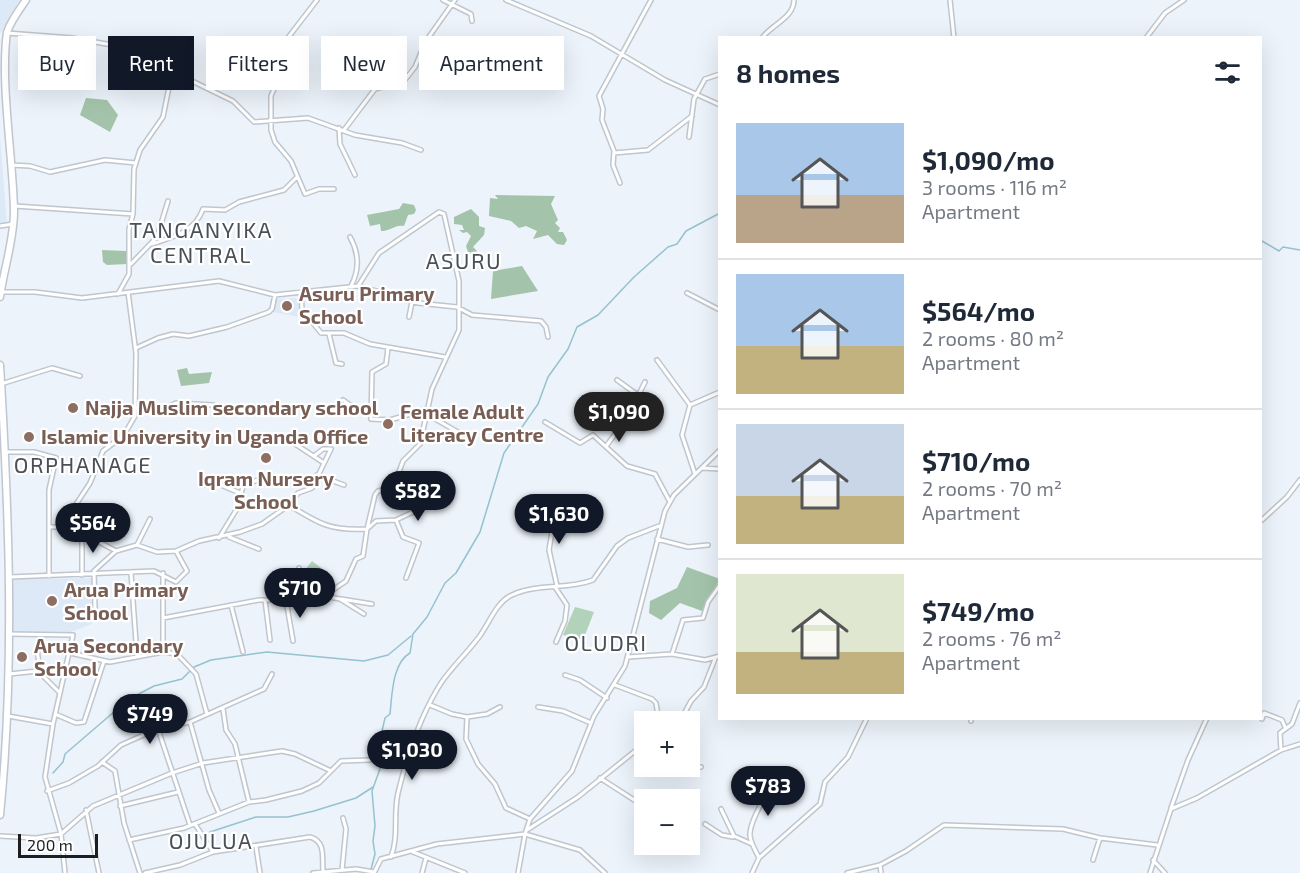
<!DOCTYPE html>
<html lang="en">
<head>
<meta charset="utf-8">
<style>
  :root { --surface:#fff; --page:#f6f6f7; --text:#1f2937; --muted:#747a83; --line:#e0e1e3; --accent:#111827 }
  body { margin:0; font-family:"Exo 2",sans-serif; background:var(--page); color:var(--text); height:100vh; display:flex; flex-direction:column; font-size:22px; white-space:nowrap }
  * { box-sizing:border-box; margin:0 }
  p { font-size:20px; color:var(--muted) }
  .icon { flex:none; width:33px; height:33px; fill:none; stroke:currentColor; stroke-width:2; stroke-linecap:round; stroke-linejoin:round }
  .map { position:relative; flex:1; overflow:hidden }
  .sheet { position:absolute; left:718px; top:36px; width:544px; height:684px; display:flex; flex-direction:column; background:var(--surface); border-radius:0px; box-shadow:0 6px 24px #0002 }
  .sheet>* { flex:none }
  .top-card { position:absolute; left:18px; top:36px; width:570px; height:54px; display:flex; gap:12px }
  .fabs { position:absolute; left:634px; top:711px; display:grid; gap:12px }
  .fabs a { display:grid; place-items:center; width:66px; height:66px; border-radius:0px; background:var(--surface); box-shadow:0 6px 24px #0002; font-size:30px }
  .scale { position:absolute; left:18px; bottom:15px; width:80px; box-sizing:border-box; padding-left:6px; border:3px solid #1c1e21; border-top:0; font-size:16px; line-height:21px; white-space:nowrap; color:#1c1e21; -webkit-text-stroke:4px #fff; paint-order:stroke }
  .price { position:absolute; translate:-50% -51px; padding:0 14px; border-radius:21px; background:var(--accent); color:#fff; font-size:20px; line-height:39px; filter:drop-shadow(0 2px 3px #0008) }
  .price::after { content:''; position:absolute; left:50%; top:36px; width:18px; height:14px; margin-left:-9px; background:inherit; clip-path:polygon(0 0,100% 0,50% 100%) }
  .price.current { background:#222; color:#fff }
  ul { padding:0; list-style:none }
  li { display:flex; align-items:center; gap:18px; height:150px; padding:0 18px }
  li+li { border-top:2px solid var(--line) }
  li span { display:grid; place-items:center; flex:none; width:168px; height:120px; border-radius:0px; color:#555 }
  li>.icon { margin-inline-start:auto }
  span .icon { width:72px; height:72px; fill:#fffc; stroke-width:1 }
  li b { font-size:26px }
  h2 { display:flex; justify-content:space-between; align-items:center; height:72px; padding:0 18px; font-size:26px }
  .pill { padding:0 21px; border-radius:0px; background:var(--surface); box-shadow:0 6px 24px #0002; font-size:21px; line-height:54px }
  .pill.current { background:var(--accent); color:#fff }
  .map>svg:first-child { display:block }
  .built { fill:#dde9f6 }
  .green { fill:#b2d2b9 }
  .forest { fill:#a3c4aa }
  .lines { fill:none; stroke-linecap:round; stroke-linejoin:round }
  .stream { stroke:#95c2cf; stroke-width:1.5 }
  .street-casing { stroke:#c0c6ce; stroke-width:6 }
  .primary-casing { stroke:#c0c6ce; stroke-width:9 }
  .street { stroke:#fff; stroke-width:3 }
  .primary { stroke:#fff; stroke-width:6 }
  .education-dot { fill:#8d6e63; stroke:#fff; stroke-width:2 }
  .labels { text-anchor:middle; stroke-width:4.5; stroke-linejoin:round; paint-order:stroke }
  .education-label { font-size:20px; font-weight:bold; fill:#785e54; stroke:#fff; text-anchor:start }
  .quarter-label { font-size:22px; letter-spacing:1.5px; fill:#4b5056; stroke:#fff }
</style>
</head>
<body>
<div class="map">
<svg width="1300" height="873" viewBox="0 0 1300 873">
  <rect width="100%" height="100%" fill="#ecf3fa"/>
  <path class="built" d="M0 0H20L0 34Z
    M0 136 7 225 0 226Z
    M301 298 300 317 272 312 275 299Z
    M91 578 92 624 71 632H12V579Z"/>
  <path class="green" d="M312 561 333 577 324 587 304 571Z
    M575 607 594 612 583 640 563 635Z"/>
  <path class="forest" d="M86 98 107 100 118 115 110 132 80 115Z
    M495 195 555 196 551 204 558 220 555 223 560 228 558 232H563L567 240 564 245 557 244 548 235 533 239 537 231 526 226 519 228 511 221 489 216 490 198 498 199Z
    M403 203 414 205 416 210 414 214 408 215 404 226C396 224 390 231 381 231L380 224 370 226 367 215 399 209Z
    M471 209 479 217V226L485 228 484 235 473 247 477 251 475 254 468 252 466 246 471 236 467 232 463 233 459 230H464L462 225 454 224V217Z
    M102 250 126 251 127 264 107 265 103 262Z
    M522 266 538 291 491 299 493 271Z
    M187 368 189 374 212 372 209 383 181 386 177 370Z
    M687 567 720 579 702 611 680 603 661 620 649 613 650 601 677 588Z"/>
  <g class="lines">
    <path class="stream" d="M1262 241 1279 251 1283 247 1300 250
      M53 773 63 762 65 754 129 699 154 686 182 679 194 667 211 660 267 652 364 661 388 655 411 636
      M210 832 256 817H288L314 811 356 798 373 787
      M370 873 375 854 373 841 375 826 372 791 381 766 376 757 385 718 390 714C392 696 392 663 410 653L413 634 427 617 445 583 456 573 480 532 504 453 538 404 548 377 568 349 577 327 598 315 634 277 668 247 677 244 686 231 720 213"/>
    <g class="street-casing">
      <path id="street" d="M317 0 287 39 291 50 271 96V130L275 142 291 161 305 194 319 189H334
        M443 0 471 14 472 21
        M506 0 591 36 665 80 720 105
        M950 0 954 38
        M7 33 72 38 141 50 155 63 233 101 254 122 308 118 355 135 402 143 421 150
        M762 38C771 25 794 18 794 0
        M1146 38 1165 13 1184 0
        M339 128 340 144 355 175
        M344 130 375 89 404 81 415 67 426 41 455 0
        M689 137 694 99 705 79 720 74
        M614 153 648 150 692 116
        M11 165 30 166 50 172 105 160 136 163
        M620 183 613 165 614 151 602 120 603 109 599 96 651 0
        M15 206 133 214 134 169 140 150 163 117 172 72
        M0 226 13 224
        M350 237C359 253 360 269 351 286
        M152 244C173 237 195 232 203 209L225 210 239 202 284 190 297 177
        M131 264 157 237 168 201
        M2 292H35L82 298 219 281 275 295 358 286 418 303 457 307 472 315 541 321 546 327 548 337
        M301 292 302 309 321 333H344L370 344 445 357
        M687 293 720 310
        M118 294 129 274V229L133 214
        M409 317 412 302
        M329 334 336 363 342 364
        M136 348 158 338 173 334 189 336 227 327 269 312 272 309 275 295
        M388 348 386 364 372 372 371 419 390 420 427 409 437 420 463 435
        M657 360 690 405 682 435 695 474
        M617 380 639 396
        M1 384 52 368 80 376
        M343 400 354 408 371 411
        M690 405 720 392
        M136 408 164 409 176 403 213 405
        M545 422 580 443 593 435 627 466 655 474 670 502
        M286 438 324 463
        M607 445 627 418 645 382
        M6 452H34L56 458 49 490V576
        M702 468 720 469
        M317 475 344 485
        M200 485H221L240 493
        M289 505C319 524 331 531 367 529L375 495 378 491 393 488 403 461 420 444 432 389 459 330V281L444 214 439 212 379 253 358 286
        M396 520 430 504
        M1262 520 1287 497 1300 480
        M49 527H71L116 551
        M68 527 73 509 90 483 103 451 124 435 135 416 136 353 128 292
        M82 533V575
        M229 537 259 549
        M219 538 238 507 243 486 260 479
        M657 539 688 547 708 545
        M137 545 157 552 176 551 199 541 240 532 262 524 289 505 298 493 312 488 331 449H323L314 456
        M131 573 137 656
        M163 573V652
        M10 577 154 571 176 582 187 571 176 551
        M280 582 294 586
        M557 586 549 550 557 502H591
        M555 587 567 605 565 621 556 642
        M324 596 346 581 356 559 363 556 367 529 376 521 396 520 403 537 419 543 406 578
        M341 599 372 604
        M265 600 270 640
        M286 600 293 641
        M292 600 299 568
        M231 605 243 652
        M95 608 94 571 116 551 137 545 150 519
        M163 618 259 600H300L324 596 340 599 364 614
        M9 634 73 635 53 724 45 777 61 834 65 873
        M37 649 40 672
        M70 653 110 662 163 652 177 654 196 674 207 714
        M672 654 683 620 703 618 708 602 720 585
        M628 657 672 654 705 660 720 656
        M9 674 38 671 60 693
        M565 675 580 680 607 698
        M615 685 652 699 656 703 659 722
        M430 705 452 714 467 717 466 739 478 764 495 784 506 808 530 819
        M538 707 563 711 591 723
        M223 709 226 730 235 744 249 802
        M138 710 144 716 150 732
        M55 714 76 723 84 722 104 661
        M8 716 53 724
        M467 717 487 714 500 707
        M971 718V721
        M1262 719 1264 713 1282 720 1285 727
        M190 722 209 790 219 813
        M663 722 671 716 684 714 691 701 704 687 715 659
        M158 729 190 825
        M639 749 645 753
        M1281 750 1280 733 1292 724 1300 703
        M102 762 115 771 124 823 140 873
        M666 766H671
        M690 766 701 767
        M600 778 645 807
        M47 791 69 783 98 766 121 745 157 729 190 722 264 689 272 674
        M120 806 178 792
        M1171 808 1188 760 1207 718
        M721 809 734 836 752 844
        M86 810 99 873
        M195 824 213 852
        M705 824 722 835 733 837
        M527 830 578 797 645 743
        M0 836 36 838 61 834 93 806 172 773 203 763 282 751 295 754 331 771 341 761 370 760
        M129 840 184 828 249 802 266 800 302 791 319 783 331 771
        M256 847 260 873
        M413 852 465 873
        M391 857C399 836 393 815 398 793 407 756 420 716 441 683 452 667 467 653 479 637 489 624 496 602 512 595 538 583 567 590 593 580L617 546 628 538 659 526
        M759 858C756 851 751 844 750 836 749 820 768 796 771 778
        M1093 860 1100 838
        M1153 860 1165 873
        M880 865 881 873
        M342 870 346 829 343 818
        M145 873 180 865 213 852 310 837C326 841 322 858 323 872
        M313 873 356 869 374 872
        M374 873 381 859 437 844 525 834 580 850 605 873
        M422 873 426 858
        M518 873 525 834 530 819 572 771 594 716 625 666 665 511 674 495 720 450
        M752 873 759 858 820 804 825 782 848 757 867 718
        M847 873 880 865 906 851 944 825 1063 829 1100 838 1157 845
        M1150 873 1171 809 1197 798 1281 750 1300 744"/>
    </g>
    <g class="primary-casing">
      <path id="primary" d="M0 297C4 268 14 240 14 211 13 156 0 84 7 32 11 21 19 10 26 0
        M0 365C9 514 15 665 0 815"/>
    </g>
    <use href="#street" class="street"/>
    <use href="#primary" class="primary"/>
  </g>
  <g class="education-dot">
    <circle cx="287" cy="306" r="6"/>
    <circle cx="73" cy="408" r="6"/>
    <circle cx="388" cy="424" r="6"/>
    <circle cx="29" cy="437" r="6"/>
    <circle cx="266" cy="458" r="6"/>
    <circle cx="52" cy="601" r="6"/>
    <circle cx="22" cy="657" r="6"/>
  </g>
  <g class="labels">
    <g class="education-label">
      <text x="299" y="301">Asuru Primary<tspan x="299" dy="23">School</tspan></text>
      <text x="85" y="415">Najja Muslim secondary school</text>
      <text x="400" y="419">Female Adult<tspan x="400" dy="23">Literacy Centre</tspan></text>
      <text x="41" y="444">Islamic University in Uganda Office</text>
      <text x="266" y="486" text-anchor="middle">Iqram Nursery<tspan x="266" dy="23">School</tspan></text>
      <text x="64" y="597">Arua Primary<tspan x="64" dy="23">School</tspan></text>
      <text x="34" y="653">Arua Secondary<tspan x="34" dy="23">School</tspan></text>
    </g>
    <g class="quarter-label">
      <text x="201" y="238">TANGANYIKA<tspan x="201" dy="25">CENTRAL</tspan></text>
      <text x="464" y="269">ASURU</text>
      <text x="83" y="473">ORPHANAGE</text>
      <text x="606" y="651">OLUDRI</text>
      <text x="211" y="849">OJULUA</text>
    </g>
  </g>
</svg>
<div class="fabs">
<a>+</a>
<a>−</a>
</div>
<div class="scale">200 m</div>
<b class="price current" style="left:619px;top:443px">$1,090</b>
<b class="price" style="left:418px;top:522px">$582</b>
<b class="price" style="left:559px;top:545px">$1,630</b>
<b class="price" style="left:93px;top:554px">$564</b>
<b class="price" style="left:300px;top:619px">$710</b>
<b class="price" style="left:150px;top:745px">$749</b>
<b class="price" style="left:412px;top:781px">$1,030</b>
<b class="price" style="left:768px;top:817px">$783</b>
<div class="top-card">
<a class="pill">Buy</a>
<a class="pill current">Rent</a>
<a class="pill">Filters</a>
<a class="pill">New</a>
<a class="pill">Apartment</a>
</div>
<section class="sheet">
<h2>8 homes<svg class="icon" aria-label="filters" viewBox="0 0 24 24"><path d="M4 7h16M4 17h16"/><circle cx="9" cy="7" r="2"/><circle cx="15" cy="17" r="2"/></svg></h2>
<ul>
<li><span style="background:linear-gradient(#a9c7e8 60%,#b9a48a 0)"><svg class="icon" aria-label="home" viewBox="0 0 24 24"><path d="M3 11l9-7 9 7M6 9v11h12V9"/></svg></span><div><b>$1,090/mo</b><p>3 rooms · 116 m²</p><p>Apartment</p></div></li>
<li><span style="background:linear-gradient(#a9c7e8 60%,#c2b280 0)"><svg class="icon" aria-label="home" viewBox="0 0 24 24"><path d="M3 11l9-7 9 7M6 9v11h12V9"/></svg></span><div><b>$564/mo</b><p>2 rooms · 80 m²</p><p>Apartment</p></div></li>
<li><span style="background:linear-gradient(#c9d6e8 60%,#c2b280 0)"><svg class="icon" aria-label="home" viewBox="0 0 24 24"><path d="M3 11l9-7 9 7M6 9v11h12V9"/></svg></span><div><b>$710/mo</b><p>2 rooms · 70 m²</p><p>Apartment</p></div></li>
<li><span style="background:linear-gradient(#dfe7d0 65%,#c2b280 0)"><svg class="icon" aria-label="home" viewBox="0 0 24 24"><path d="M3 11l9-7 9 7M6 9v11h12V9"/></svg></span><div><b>$749/mo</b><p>2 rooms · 76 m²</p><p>Apartment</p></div></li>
</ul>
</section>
</div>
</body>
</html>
